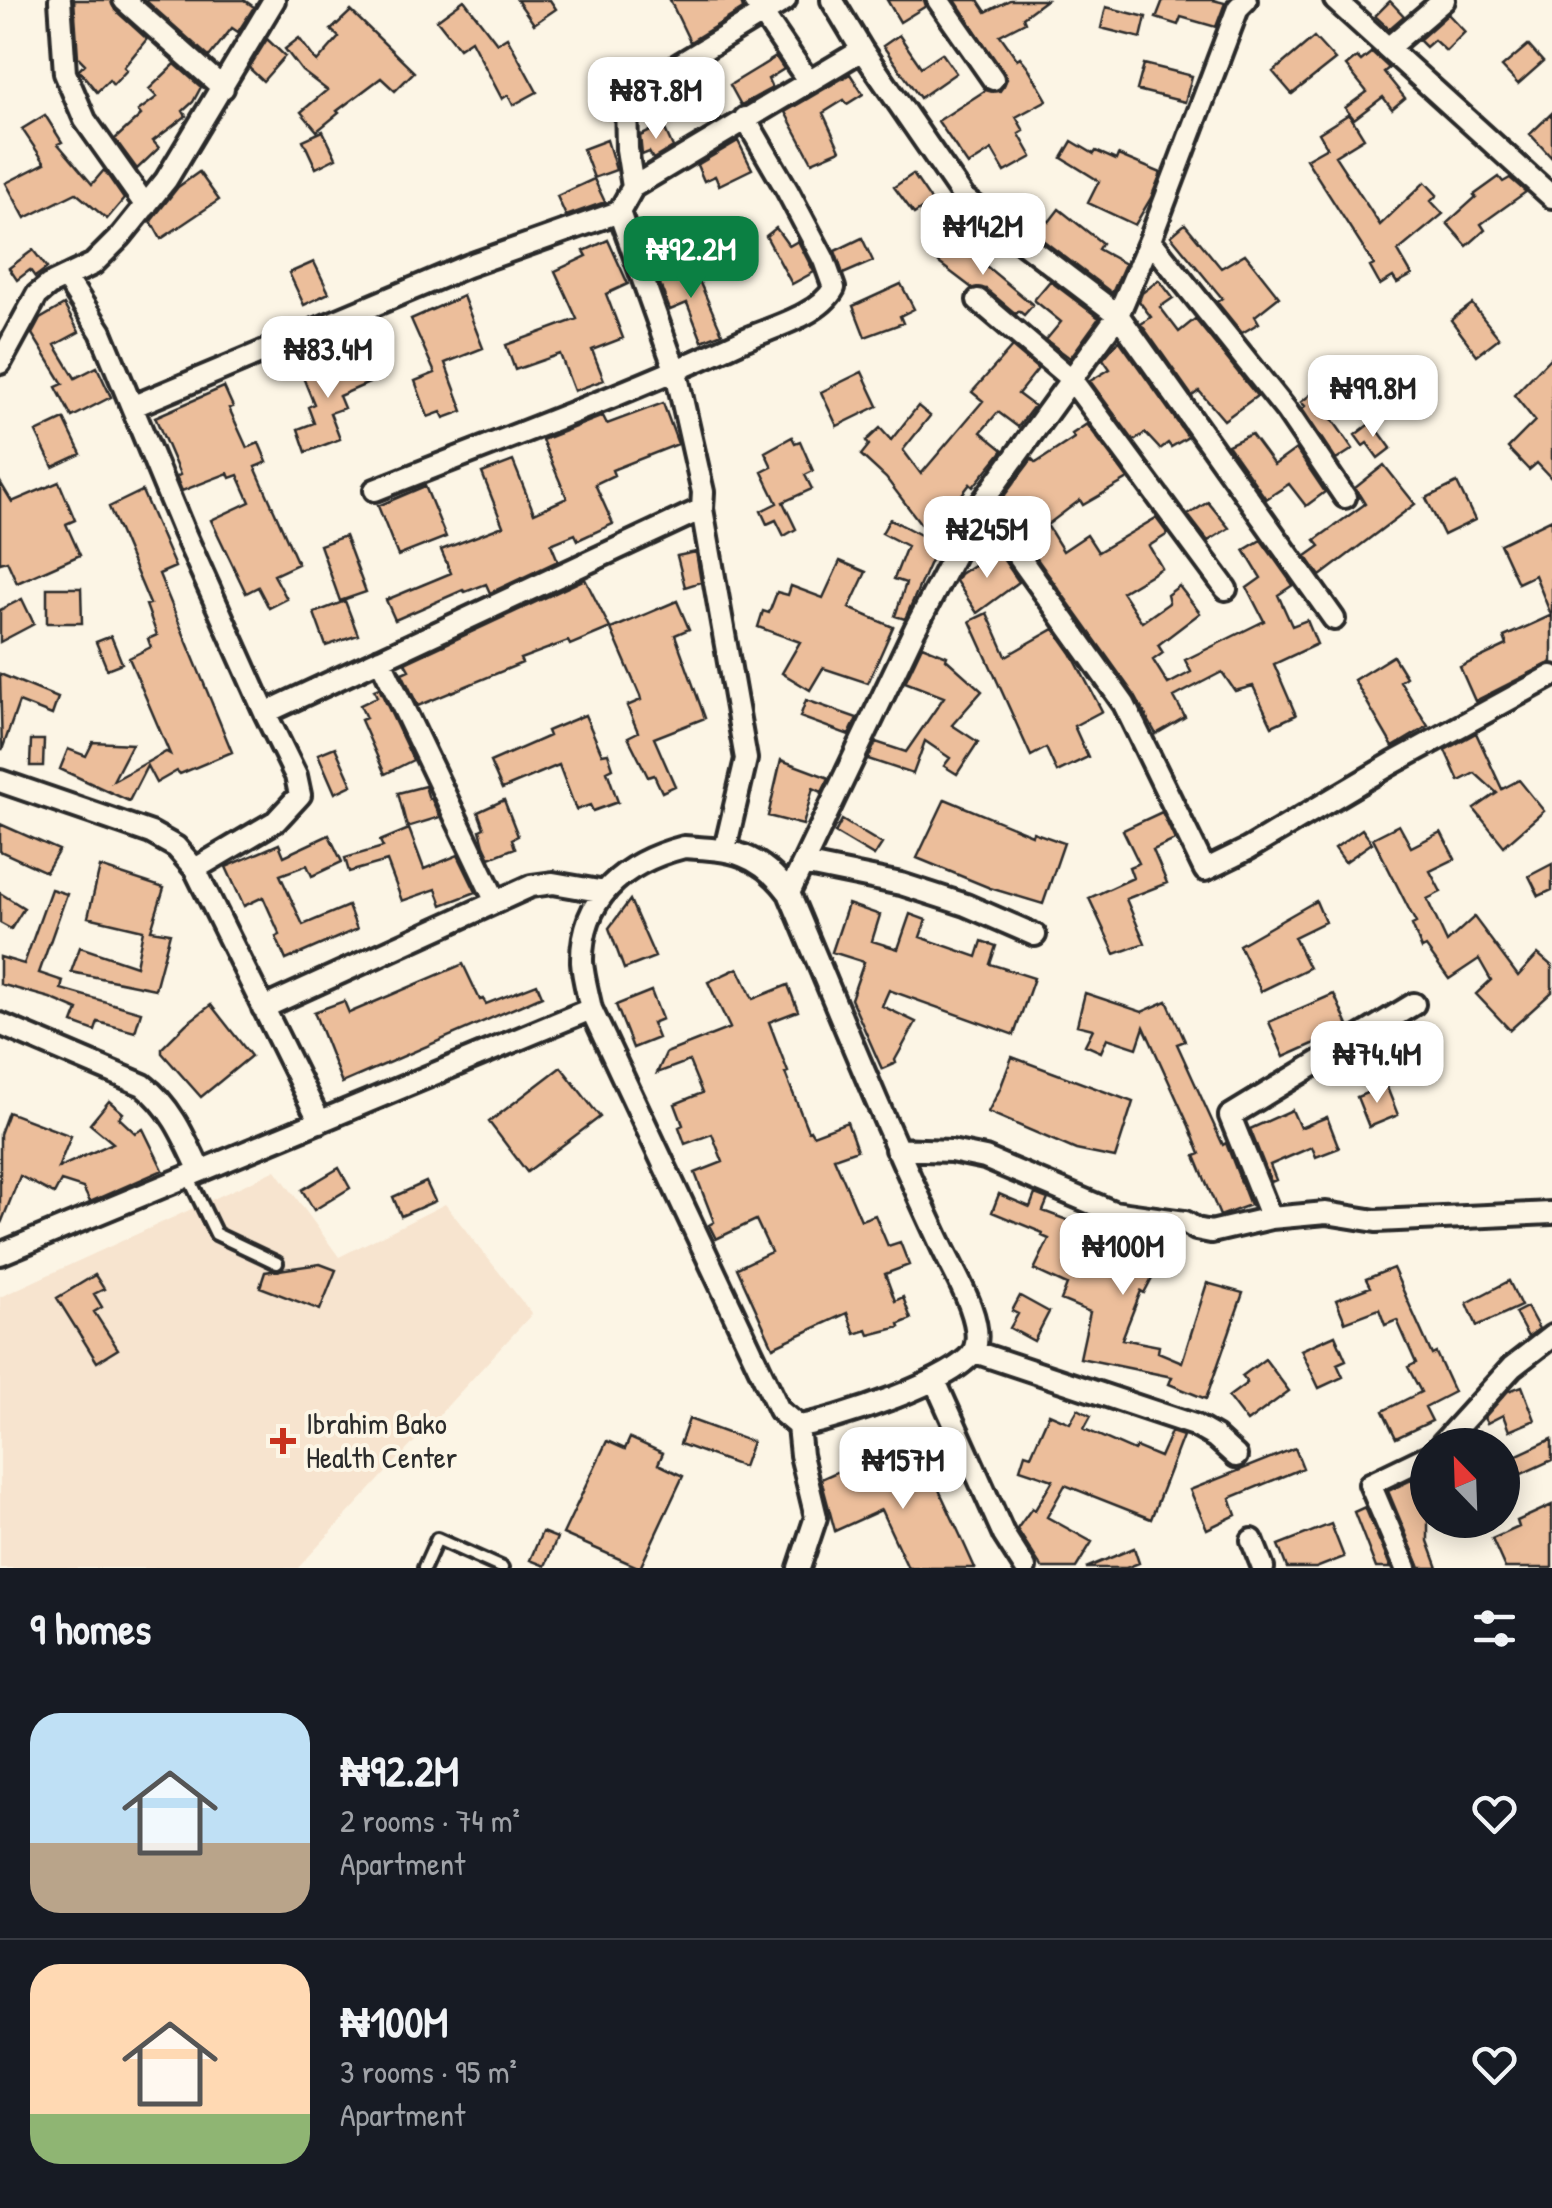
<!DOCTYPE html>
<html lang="en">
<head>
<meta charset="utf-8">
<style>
  :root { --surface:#171b24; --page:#242831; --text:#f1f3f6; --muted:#9ea1a6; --line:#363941; --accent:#0b8043 }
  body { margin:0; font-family:"Patrick Hand",sans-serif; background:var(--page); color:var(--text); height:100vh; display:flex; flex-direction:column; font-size:38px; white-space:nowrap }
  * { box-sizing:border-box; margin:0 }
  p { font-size:32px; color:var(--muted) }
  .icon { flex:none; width:55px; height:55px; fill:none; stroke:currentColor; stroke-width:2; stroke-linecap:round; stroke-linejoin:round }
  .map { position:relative; height:1568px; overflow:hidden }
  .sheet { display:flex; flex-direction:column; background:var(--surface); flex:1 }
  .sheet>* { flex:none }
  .needle { width:65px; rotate:337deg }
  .tools { position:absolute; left:1410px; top:1428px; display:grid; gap:20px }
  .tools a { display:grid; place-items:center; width:110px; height:110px; border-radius:50%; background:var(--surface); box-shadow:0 5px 25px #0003; font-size:50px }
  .price { position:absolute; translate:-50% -85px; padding:0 22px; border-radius:20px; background:#fff; color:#222; font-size:32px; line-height:65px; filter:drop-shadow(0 2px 5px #0008) }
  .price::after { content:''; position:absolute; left:50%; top:60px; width:30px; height:22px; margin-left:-15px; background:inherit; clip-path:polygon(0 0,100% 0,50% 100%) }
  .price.selected { background:var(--accent); color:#fff }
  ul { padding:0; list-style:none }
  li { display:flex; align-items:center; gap:30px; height:250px; padding:0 30px }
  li+li { border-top:2px solid var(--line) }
  li span { display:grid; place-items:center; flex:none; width:280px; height:200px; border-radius:30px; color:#555 }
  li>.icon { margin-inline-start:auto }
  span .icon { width:120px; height:120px; fill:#fffc; stroke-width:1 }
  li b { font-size:42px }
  h2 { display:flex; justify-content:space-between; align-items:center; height:120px; padding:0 30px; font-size:42px }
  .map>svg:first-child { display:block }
  .built { fill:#f7e4cf }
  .building { fill:#ecbe9b; stroke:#2b2b2b; stroke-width:2.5 }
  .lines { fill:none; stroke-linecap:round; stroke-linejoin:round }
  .lane-casing { stroke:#2b2b2b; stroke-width:18 }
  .street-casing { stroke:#2b2b2b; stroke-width:28 }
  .lane { stroke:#fcf5e5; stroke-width:10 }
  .street { stroke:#fcf5e5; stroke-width:20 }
  .poi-dot { fill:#c8321e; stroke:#fcf5e5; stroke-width:4 }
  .labels { text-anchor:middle; stroke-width:8; stroke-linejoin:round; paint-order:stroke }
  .poi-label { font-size:30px; fill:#2b2b2b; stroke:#fcf5e5; text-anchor:start }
</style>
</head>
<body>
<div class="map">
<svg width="1552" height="1568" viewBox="0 0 1552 1568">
  <rect width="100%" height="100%" fill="#fcf5e5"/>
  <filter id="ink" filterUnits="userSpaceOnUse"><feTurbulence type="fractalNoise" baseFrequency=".01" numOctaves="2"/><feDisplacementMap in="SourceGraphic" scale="20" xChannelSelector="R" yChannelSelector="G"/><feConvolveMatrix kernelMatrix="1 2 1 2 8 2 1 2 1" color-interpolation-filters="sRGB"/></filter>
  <g filter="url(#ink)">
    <path class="built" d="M276 1170 339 1257 445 1204 532 1314 298 1568H0V1297Z"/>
    <path class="building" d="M74 0H111L115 10 147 39 124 67 127 70 113 85 109 80 97 92 79 70 85 64 78 57Z
      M145 0H244L254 7 238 32 232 28 209 57Z
      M464 0 497 43 507 37 537 92 513 105 508 95 502 99 471 40 459 48 437 20Z
      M517 0H550L556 9 534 24Z
      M670 0H741L743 9 690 42Z
      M887 0H924L926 6 900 22Z
      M955 0H978L986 12 1010 0H1046L1023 17 1025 22 1000 35 1017 59 1020 57 1028 67 1047 100 1016 117 1024 131 1019 134 1032 157 1005 172 992 150 968 165 938 121 986 90 1000 91 1007 79Z
      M1163 0H1213L1225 3 1216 27 1181 17 1178 25 1156 18Z
      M1390 1 1404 16 1389 29 1375 16Z
      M1106 7 1146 17 1141 38 1101 28Z
      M351 11 414 72 395 91 381 78 337 111 339 113 317 131 301 112 327 90 302 71 285 49 299 38 317 62 339 37 331 30Z
      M1448 14 1465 32 1446 51 1434 40 1426 47 1419 40Z
      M899 35 921 67 942 53 956 73 920 98 883 46Z
      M1314 37 1335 60 1292 94 1273 72Z
      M267 39 285 56 263 81 249 68Z
      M1528 45 1543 62 1518 84 1502 67Z
      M1372 52 1389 68 1384 72 1405 98 1392 109 1383 97 1354 119 1345 108 1367 92 1346 66 1357 57 1361 61Z
      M776 57 784 69 768 79 772 88 741 105 730 85Z
      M175 64 201 87 193 102 183 111 186 116 153 141 159 148 137 169 115 139 141 115 138 111 157 97 149 89Z
      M1144 64 1192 76 1185 102 1137 90Z
      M850 74 863 94 847 104 844 100 823 113 840 150 812 162 785 112Z
      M1552 113V158L1530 134Z
      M1349 114 1364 138 1335 156 1380 225 1425 182 1437 195 1431 201 1443 214 1398 251 1412 275 1397 283 1393 277 1380 285 1370 267 1374 265 1306 159 1327 147 1319 133Z
      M45 115 62 142 58 144 92 184 104 170 124 199 107 219 76 193 25 218 6 183 45 163 22 129Z
      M663 125 673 147 653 159 649 152 642 155 640 136Z
      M323 131 336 158 316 168 303 140Z
      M607 140 616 170 594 178 583 149Z
      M738 141 752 169 719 185 715 176 704 181 697 165Z
      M1072 141 1094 154 1096 151 1116 160 1118 155 1161 173 1151 198 1135 225 1088 203 1099 181 1062 158Z
      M199 172 219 200 161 239 151 221 178 187Z
      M913 174 932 202 914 214 894 187Z
      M1499 177 1503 182 1510 178 1526 192 1481 224 1485 230 1467 246 1447 223 1476 197 1474 195Z
      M594 179 605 202 566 216 557 196Z
      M1033 207 1049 222 1059 209 1102 243 1098 249 1125 264 1112 293 1019 222Z
      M1185 224 1221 268 1245 254 1279 297 1255 316 1259 323 1242 333 1217 302 1222 298 1171 236Z
      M776 228 789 246 798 241 814 272 792 284 766 236Z
      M862 238 873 261 843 274 835 251Z
      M608 240 628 284 606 294 623 338 592 350 604 380 574 391 560 354 515 370 506 345 577 319 555 271 587 256 584 251Z
      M956 241 1033 305 1024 315 1019 311 1016 314 986 289 972 288 939 263Z
      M33 250 47 268 35 277 30 270 17 280 9 268Z
      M314 262 329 293 304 305 289 273Z
      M693 267 722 333 702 341 687 303 670 310 659 282Z
      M1159 280 1173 298 1160 307 1179 332 1195 319 1257 396 1224 420 1199 391 1192 396 1141 324 1151 317 1139 301 1142 293Z
      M1050 281 1099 318 1070 358 1046 340 1061 322 1034 300Z
      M901 284 914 309 900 316 903 323 865 337 853 306Z
      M463 296 483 348 445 363 463 411 444 418 441 412 428 417 415 381 435 373 411 319Z
      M1472 304 1499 338 1477 355 1451 320Z
      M64 305 79 332 55 345 75 378 97 367 111 397 72 417 56 387 63 384 32 334 40 319Z
      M1119 340 1188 437 1171 447 1168 443 1160 449 1145 433 1134 441 1090 381 1110 369 1103 359Z
      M1012 347 1038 369 1018 394 1034 406 1018 427 998 412 981 432 1003 450 973 487 970 484 930 536 886 478 861 455 869 445 866 441 880 428 891 440 918 406 930 416 903 450 921 474 983 401 972 392Z
      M1552 356V479L1537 463 1529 470 1508 448 1535 421 1514 395Z
      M320 362 326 377 361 362 369 383 339 396 344 408 330 413 340 439 306 452 298 429 314 423 308 407 314 404 300 370Z
      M862 372 878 406 837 426 821 392Z
      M224 387 233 407 229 408 247 448 259 443 267 462 255 467 298 564 274 575 287 599 269 608 258 587 246 593 211 520 250 502 238 475 230 478 228 473 182 491 176 477 180 475 155 417Z
      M1314 392 1333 414 1330 416 1353 449 1336 460 1302 409 1305 406 1301 402Z
      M663 403 678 444 612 470 614 475 595 484 613 524 578 540 575 534 551 544 558 561 490 593 486 584 465 592 463 590 395 620 386 600 451 573 441 550 503 526 482 473 513 461 534 513 567 498 542 440 603 416 607 424Z
      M64 419 81 454 53 467 36 432Z
      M1372 422 1391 448 1378 458 1367 443 1363 446 1355 435Z
      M1087 424 1128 479 1083 505 1080 500 1047 525 1063 551 1087 535 1098 552 1156 518 1168 534 1149 546 1162 568 1122 592 1142 622 1169 603 1167 595 1179 586 1200 613 1158 645 1163 653 1153 660 1168 684 1191 672 1185 660 1264 621 1247 588 1261 578 1244 550 1261 540 1293 585 1278 595 1292 626 1307 620 1317 644 1274 664 1296 715 1272 726 1253 686 1235 691 1222 672 1174 697 1185 717 1156 734 1135 696 1020 535 1007 508 1003 512 998 504 1032 459 1036 463 1074 438 1072 434Z
      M1251 434 1274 465 1296 449 1325 492 1306 506 1289 484 1266 499 1228 445Z
      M792 437 795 443 800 441 813 471 805 475 812 489 783 502 796 529 784 536 776 520 767 524 761 511 777 503 762 472 772 467 765 452Z
      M1384 465 1415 504 1320 576 1306 556 1320 546 1315 540 1365 504 1355 488Z
      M0 482 12 502 59 482 75 520 66 524 80 555 17 583 7 561 0 563Z
      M1457 483 1475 520 1444 535 1426 498Z
      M425 486 446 537 398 556 378 506Z
      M142 491 175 567 159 574 232 752 180 774 177 771 156 783 147 766 129 801 60 769 68 749 86 756 93 742 132 744 113 781 166 752 170 754 129 658 151 647 148 639 157 635 146 605 150 604 109 507Z
      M1208 502 1229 528 1208 541 1188 515Z
      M890 519 938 544 905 619 895 616 906 583 894 579 907 546 882 533Z
      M1552 519V615H1551L1535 575 1518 583 1500 544Z
      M345 536 366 592 340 601 320 545Z
      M997 550 1019 582 977 613 956 581 960 574Z
      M696 552 701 582 685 587 677 556Z
      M840 561 866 572 849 608 893 627 868 683 823 668 810 690 782 673 800 642 758 627 763 611 769 613 777 592 788 595 791 586 823 598Z
      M585 579 610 628 570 645 568 641 520 659 522 663 418 706 402 673 409 670 405 663Z
      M47 588H81L82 623H47Z
      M22 599 34 624 0 642V610Z
      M345 601 358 635 326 646 314 613Z
      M677 601 689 629 675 635 705 718 654 738 675 786 662 792 654 775 648 777 628 737 638 732 627 706 641 700 640 696 611 629Z
      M987 613 1006 656 1054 629 1071 653 1102 711 1074 726 1088 757 1057 772 1046 748 1031 756 970 621Z
      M1552 615V662L1475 701 1460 667 1507 645 1504 637Z
      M111 636 122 663 107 669 96 642Z
      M922 646 947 656 946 659 982 691 952 725 978 742 957 774 944 766 950 758 925 741 913 774 868 759 876 742 906 752 944 697 905 682Z
      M1393 656 1406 677 1400 681 1428 726 1393 747 1354 680Z
      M0 674 58 698 52 715 19 702 2 750Z
      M379 688 413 760 385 774 361 720 366 718 360 705 377 697 374 690Z
      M806 700 857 718 849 735 800 717Z
      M585 715 602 754 608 753 613 768 607 771 618 802 593 811 590 805 576 810 559 765 502 789 490 762 549 736 547 731Z
      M1476 733 1502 789 1519 780 1544 811 1504 846 1474 809 1497 793 1475 773 1459 781 1445 750Z
      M31 740H44L43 766H30Z
      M335 747 352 785 335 793 318 754Z
      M781 760 829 778 822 792 813 788 803 825 768 816Z
      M425 786 429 799 431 798 440 817 407 827 398 793Z
      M945 799 1032 835 1033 832 1064 843 1043 904 990 888 917 858Z
      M504 800 518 836 512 839 515 848 490 858 484 845 480 830 484 828 478 812Z
      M1162 812 1175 840 1153 850 1167 883 1126 899 1145 943 1115 954 1089 898 1133 878 1129 867 1139 863 1123 830Z
      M842 820 882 844 874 856 835 833Z
      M0 824 59 850 46 872 0 851Z
      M1399 825 1411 847 1441 832 1455 859 1430 871 1441 892 1427 899 1447 942 1474 917 1518 976 1538 954 1552 966V992L1510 1030 1476 994 1491 980 1479 959 1449 979 1426 947 1422 949 1412 925 1416 923 1373 838Z
      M409 829 424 869 458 855 476 892 442 905 436 889 402 901 387 861 349 872 345 858 383 847 380 841Z
      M1362 829 1372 843 1345 862 1335 848Z
      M329 835 342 862 312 876 307 865 280 875 303 925 348 906 357 929 286 960 276 937 280 935 263 897 244 906 226 867 279 844 284 856Z
      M1552 864V890L1539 896 1529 876Z
      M100 867 164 888 151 930 170 933 155 989 71 972 80 947 136 966 143 930 88 917Z
      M51 889 67 894 39 973 63 981 61 989 141 1012 135 1032 98 1022 95 1031 73 1023 78 1010 50 998 0 984V957L24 964Z
      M0 893 24 908 11 929 0 923Z
      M630 900 655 957 624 969 609 928Z
      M1316 901 1325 922 1294 937 1309 968 1261 991 1239 945Z
      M848 904 880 915 872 941 898 949 910 914 926 920 920 937 977 957 982 941 996 946 990 964 1034 978 1014 1035 889 990 882 1006 916 1022 895 1060 896 1063 882 1069 851 999 864 962 832 952Z
      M463 964 480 1000 483 999 486 1004 537 984 542 996 342 1083 314 1012 344 1001 349 1013Z
      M738 968 753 999 788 985 798 1011 769 1022 788 1072 785 1073 808 1131 810 1130 813 1135 847 1122 857 1150 834 1158 861 1220 875 1215 888 1246 900 1242 909 1265 885 1274 895 1301 903 1297 911 1319 899 1324 900 1327 869 1335 867 1330 855 1334 847 1313 773 1347 737 1268 771 1252 756 1220 716 1239 709 1225 714 1222 695 1173 723 1162 712 1134 685 1144 679 1127 683 1125 675 1104 702 1093 689 1061 657 1073 666 1053 730 1028 708 982Z
      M651 991 662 1019 652 1023 658 1038 633 1048 616 1005Z
      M1085 993 1142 1012 1167 1001 1185 1041 1177 1044 1223 1145 1226 1143 1250 1205 1220 1216 1195 1156 1200 1154 1189 1126 1144 1027 1137 1048 1107 1038 1101 1052 1085 1045 1093 1029 1077 1025Z
      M1334 994 1349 1028 1284 1057 1269 1022Z
      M211 1005 251 1056 201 1097 162 1053V1048L186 1024Z
      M1012 1057 1133 1102 1115 1158 1076 1150 988 1112 1000 1089Z
      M561 1067 600 1117 527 1172 489 1122Z
      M1386 1085 1398 1115 1369 1127 1357 1097Z
      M109 1101 123 1113 119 1118 135 1133 143 1129 163 1170 90 1202 83 1188 61 1181 54 1194 20 1176 0 1226V1134L8 1112 71 1136 58 1168 113 1143 90 1124Z
      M1292 1110 1300 1128 1327 1117 1339 1148 1316 1157 1312 1147 1270 1165 1276 1180 1271 1182 1250 1129Z
      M339 1168 350 1188 314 1210 302 1190Z
      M426 1182 435 1201 401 1216 393 1197Z
      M999 1194 1030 1207 1035 1194 1048 1199 1043 1211 1123 1241 1113 1266 1138 1274 1157 1239 1169 1245 1144 1293 1141 1291 1122 1339 1159 1346 1158 1352 1182 1362 1207 1283 1243 1293 1206 1399 1169 1384 1172 1377 1080 1358 1090 1312 1061 1300 1067 1285 1034 1270 1049 1239 1042 1236 1043 1233 992 1212Z
      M320 1264 336 1270 320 1310 260 1287 265 1272Z
      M1393 1268 1432 1355 1436 1353 1454 1392 1425 1407 1432 1421 1396 1438 1383 1411 1421 1392 1408 1367 1416 1363 1397 1320 1385 1325 1379 1309 1345 1322 1336 1300 1370 1287 1366 1279Z
      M95 1275 104 1289 94 1294 102 1307 94 1312 118 1349 97 1362 57 1298Z
      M1509 1281 1521 1306 1477 1326 1467 1303Z
      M1020 1296 1049 1312 1034 1341 1010 1328 1018 1314 1012 1311Z
      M1527 1307 1539 1329 1528 1337 1515 1313Z
      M1335 1335 1346 1360 1337 1364 1343 1377 1319 1388 1301 1350Z
      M1265 1359 1289 1391 1247 1422 1228 1397 1247 1383 1242 1376Z
      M1522 1386 1535 1420 1509 1431 1503 1415 1487 1423 1484 1418 1508 1391Z
      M1078 1409 1091 1416 1084 1429 1134 1451 1136 1447 1160 1457 1171 1432 1183 1436 1151 1519 1065 1485 1047 1517 1092 1542 1076 1568H1042L1017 1529 1032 1508 1035 1510 1053 1480 1020 1469 1025 1453 1031 1455 1049 1414 1070 1423Z
      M689 1419 752 1442 743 1467 680 1444Z
      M630 1438 663 1453 658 1464 683 1476 640 1568 563 1534 607 1441 625 1449Z
      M1552 1439V1460L1502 1483V1462Z
      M1295 1448 1303 1468 1230 1498 1236 1515 1207 1529 1190 1490Z
      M922 1453 961 1537 975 1568H908L881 1510 835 1531 821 1479 841 1470 848 1485Z
      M1428 1472V1541L1438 1568H1420L1388 1491Z
      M1552 1505V1568H1505L1492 1539 1519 1527 1517 1521Z
      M1365 1507 1391 1568H1376L1354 1512Z
      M1331 1524 1344 1557 1316 1568H1287L1278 1545Z
      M542 1532 557 1538 545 1566 530 1560Z
      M1134 1548 1139 1563 1126 1568H1086Z"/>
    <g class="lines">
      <g class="lane-casing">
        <path id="lane" d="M188 1176 216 1234 277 1263
          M424 1568 437 1539 502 1568"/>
      </g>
      <g class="street-casing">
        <path id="street" d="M60 0 65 73 85 120 146 206
          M124 0 223 88
          M832 0 862 50 964 198 1118 315 1334 619
          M938 0 993 79
          M1335 0 1552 197
          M754 1 809 82
          M1388 48 1444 0
          M633 187 627 149 626 97 785 0
          M619 212 676 372 703 492 702 509 746 759 725 849
          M1150 240 1286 410 1345 497
          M66 278 101 332 183 530 265 713 296 776 300 795 276 821 195 869
          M978 300 1071 379 1226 589
          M0 363 37 295 49 285 93 264 121 236 166 180 274 0
          M134 406 467 266 619 212 633 187 862 50
          M375 490C498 441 623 396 743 340 770 328 819 316 834 288L824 260 787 190 745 118
          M981 504 1124 704 1205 870 1248 849 1393 763 1552 676
          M380 659 496 902
          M265 713 702 509
          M0 781 151 833 176 847 195 869 320 1122
          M684 847C733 850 758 852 789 893 839 1012 888 1132 943 1249 955 1274 984 1321 975 1348 965 1379 830 1422 798 1426L779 1410 591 1009C588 994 583 977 582 962 581 896 626 862 684 847Z
          M803 864 901 884 966 905 1035 935
          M789 893 915 629 981 504 1118 315 1150 240 1238 8 1246 0
          M263 1008 531 886 553 883 605 892
          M0 1024 143 1085C172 1107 185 1139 200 1171
          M896 1149 951 1151 985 1158 1113 1212 1185 1222 1196 1229 1211 1232 1271 1218 1326 1213 1376 1221 1552 1213
          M1271 1218 1230 1116 1414 1004
          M0 1254 591 1009
          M975 1352 1194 1425 1215 1437 1236 1456
          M935 1381 1004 1535 1025 1568
          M798 1426 801 1455 816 1517 799 1568
          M1441 1445 1512 1367 1552 1336
          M1252 1540 1263 1568
          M1406 1568 1370 1484 1428 1456"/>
      </g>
      <use href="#lane" class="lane"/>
      <use href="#street" class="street"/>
    </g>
  </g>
  <path class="poi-dot" d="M278 1426h10v10h10v10h-10v10h-10v-10h-10v-10h10z"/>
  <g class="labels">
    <g class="poi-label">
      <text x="306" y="1434">Ibrahim Bako<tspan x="306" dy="34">Health Center</tspan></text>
    </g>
  </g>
</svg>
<div class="tools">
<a><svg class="needle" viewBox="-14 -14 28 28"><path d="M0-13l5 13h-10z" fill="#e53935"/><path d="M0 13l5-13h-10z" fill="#9ea1a6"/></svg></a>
</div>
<b class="price" style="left:656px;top:142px">₦87.8M</b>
<b class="price" style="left:983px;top:278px">₦142M</b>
<b class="price selected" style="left:691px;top:301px">₦92.2M</b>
<b class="price" style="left:328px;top:401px">₦83.4M</b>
<b class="price" style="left:1373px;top:440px">₦99.8M</b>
<b class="price" style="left:987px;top:581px">₦245M</b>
<b class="price" style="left:1377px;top:1106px">₦74.4M</b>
<b class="price" style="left:1123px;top:1298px">₦100M</b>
<b class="price" style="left:903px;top:1512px">₦157M</b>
</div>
<section class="sheet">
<h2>9 homes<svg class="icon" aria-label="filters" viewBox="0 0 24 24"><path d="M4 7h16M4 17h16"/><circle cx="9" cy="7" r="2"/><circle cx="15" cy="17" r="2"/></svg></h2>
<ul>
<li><span style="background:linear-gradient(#bfe0f5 65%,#b9a48a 0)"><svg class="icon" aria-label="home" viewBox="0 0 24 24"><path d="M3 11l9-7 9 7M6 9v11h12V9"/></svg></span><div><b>₦92.2M</b><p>2 rooms · 74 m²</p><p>Apartment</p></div><svg class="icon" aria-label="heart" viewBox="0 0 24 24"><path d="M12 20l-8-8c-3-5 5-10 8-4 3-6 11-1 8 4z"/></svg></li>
<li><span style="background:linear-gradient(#ffd9b3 75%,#8fb573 0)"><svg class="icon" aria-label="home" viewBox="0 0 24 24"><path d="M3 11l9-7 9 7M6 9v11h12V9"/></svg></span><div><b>₦100M</b><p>3 rooms · 95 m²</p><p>Apartment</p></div><svg class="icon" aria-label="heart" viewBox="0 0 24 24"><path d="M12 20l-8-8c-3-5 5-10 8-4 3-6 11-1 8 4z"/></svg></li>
</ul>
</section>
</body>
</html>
